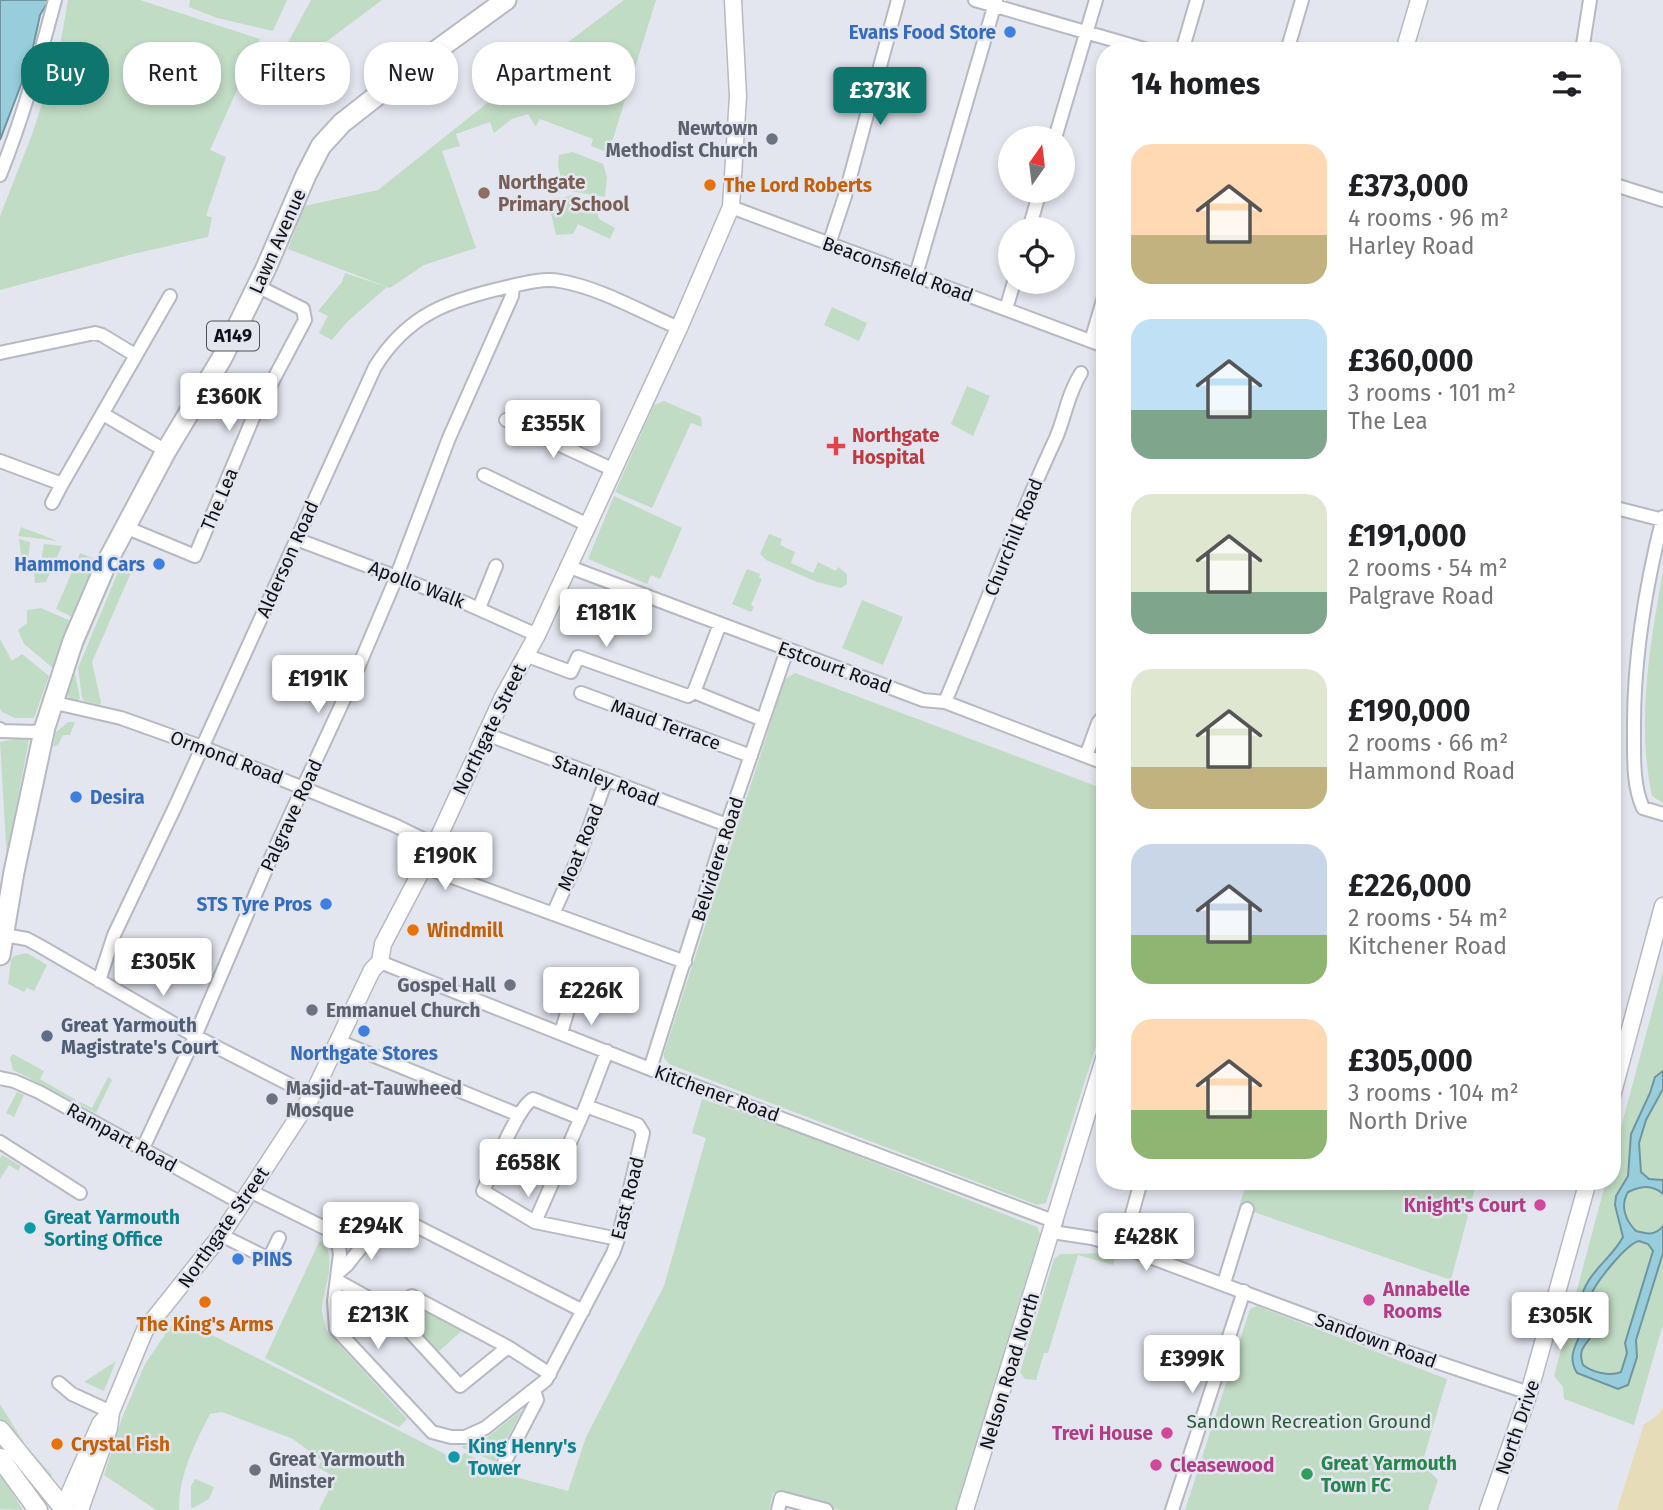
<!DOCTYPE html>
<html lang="en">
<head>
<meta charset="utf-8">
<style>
  :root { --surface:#fff; --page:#f6f6f6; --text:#202124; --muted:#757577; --accent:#0f766e }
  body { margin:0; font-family:"Fira Sans",sans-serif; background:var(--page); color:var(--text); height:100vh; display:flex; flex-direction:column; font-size:26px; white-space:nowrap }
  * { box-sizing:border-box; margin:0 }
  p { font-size:23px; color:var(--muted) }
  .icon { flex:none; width:38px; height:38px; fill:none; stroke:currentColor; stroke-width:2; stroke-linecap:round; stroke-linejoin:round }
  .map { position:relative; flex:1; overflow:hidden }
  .side { position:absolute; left:1096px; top:42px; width:525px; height:1148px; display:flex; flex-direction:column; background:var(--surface); border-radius:28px; box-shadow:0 4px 10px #0003 }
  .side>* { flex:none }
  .banner { position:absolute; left:21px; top:42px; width:665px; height:63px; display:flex; gap:14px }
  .needle { width:46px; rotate:14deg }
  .controls { position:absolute; left:998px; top:126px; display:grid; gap:14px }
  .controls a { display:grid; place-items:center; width:77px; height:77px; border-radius:50%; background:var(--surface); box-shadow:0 4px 10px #0003; font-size:35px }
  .price { position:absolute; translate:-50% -60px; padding:0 16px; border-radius:7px; background:#fff; color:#222; font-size:23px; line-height:46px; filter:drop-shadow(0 2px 4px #0008) }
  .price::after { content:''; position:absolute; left:50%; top:42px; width:21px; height:16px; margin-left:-10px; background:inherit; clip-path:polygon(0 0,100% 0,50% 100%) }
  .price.on { background:var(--accent); color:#fff }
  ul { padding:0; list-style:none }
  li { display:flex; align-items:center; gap:21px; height:175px; padding:0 35px }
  li span { display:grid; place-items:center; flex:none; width:196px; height:140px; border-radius:21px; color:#555 }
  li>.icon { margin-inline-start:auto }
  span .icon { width:84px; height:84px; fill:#fffc; stroke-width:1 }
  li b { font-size:30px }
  h2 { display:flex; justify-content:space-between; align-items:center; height:84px; padding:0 35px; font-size:30px }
  .tag { padding:0 24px; border-radius:28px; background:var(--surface); box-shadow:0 4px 10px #0003; font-size:24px; line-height:63px }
  .tag.on { background:var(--accent); color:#fff }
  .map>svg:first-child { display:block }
  .green { fill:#c1dcc4 }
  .sand { fill:#e6ddb8 }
  .water { fill:#98cddc; stroke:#6f95a0; stroke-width:2; fill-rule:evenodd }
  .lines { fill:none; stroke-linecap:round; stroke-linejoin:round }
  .minor-casing { stroke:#b6b9c1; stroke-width:16 }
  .tertiary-casing { stroke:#b6b9c1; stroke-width:19 }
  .secondary-casing { stroke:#b6b9c1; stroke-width:21 }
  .primary-casing { stroke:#b6b9c1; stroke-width:23 }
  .minor { stroke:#fff; stroke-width:12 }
  .tertiary { stroke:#fff; stroke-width:16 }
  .secondary { stroke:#fff; stroke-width:18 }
  .primary { stroke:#fff; stroke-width:19 }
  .shop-dot { fill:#3f7fe0; stroke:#e3e6ef; stroke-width:2.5 }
  .worship-dot { fill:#6b7280; stroke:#e3e6ef; stroke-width:2.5 }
  .food-dot { fill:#e8710a; stroke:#e3e6ef; stroke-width:2.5 }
  .education-dot { fill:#8d6e63; stroke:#e3e6ef; stroke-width:2.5 }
  .health-dot { fill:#e0444e; stroke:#e3e6ef; stroke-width:2.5 }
  .service-dot { fill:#5c6f8a; stroke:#e3e6ef; stroke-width:2.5 }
  .hotel-dot { fill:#d1479c; stroke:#e3e6ef; stroke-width:2.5 }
  .culture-dot { fill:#0f9aa8; stroke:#e3e6ef; stroke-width:2.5 }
  .leisure-dot { fill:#2e9e5b; stroke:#e3e6ef; stroke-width:2.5 }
  .labels { text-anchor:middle; stroke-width:5; stroke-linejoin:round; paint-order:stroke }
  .shield { fill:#e3e6ef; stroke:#4f5156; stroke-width:2 }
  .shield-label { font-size:18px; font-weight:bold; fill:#101114 }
  .shop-label { font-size:19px; font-weight:bold; fill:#366cbe; stroke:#e3e6ef; text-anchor:end }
  .worship-label { font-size:19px; font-weight:bold; fill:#5b616d; stroke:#e3e6ef; text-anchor:start }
  .education-label { font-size:19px; font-weight:bold; fill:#785e54; stroke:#e3e6ef; text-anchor:start }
  .food-label { font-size:19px; font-weight:bold; fill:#c56008; stroke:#e3e6ef; text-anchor:start }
  .street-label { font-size:19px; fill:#101114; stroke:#e3e6ef }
  .health-label { font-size:19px; font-weight:bold; fill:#be3a42; stroke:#e3e6ef; text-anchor:start }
  .service-label { font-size:19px; font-weight:bold; fill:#4e5e75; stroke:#e3e6ef; text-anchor:start }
  .hotel-label { font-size:19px; font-weight:bold; fill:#b23c85; stroke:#e3e6ef; text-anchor:end }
  .culture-label { font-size:19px; font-weight:bold; fill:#0d838f; stroke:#e3e6ef; text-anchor:start }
  .park-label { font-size:19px; fill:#295e34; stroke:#e3e6ef }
  .leisure-label { font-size:19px; font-weight:bold; fill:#27864d; stroke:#e3e6ef; text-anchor:start }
</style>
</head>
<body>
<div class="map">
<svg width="1663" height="1510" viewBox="0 0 1663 1510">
  <rect width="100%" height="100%" fill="#e3e6ef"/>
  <path class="green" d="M68 0H140L260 39 210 150 226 157 206 216 212 217 208 237 133 254 0 290V216L33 132 60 46Z
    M190 0H287L273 31 217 18 189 7Z
    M311 0H382L298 63 284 50Z
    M624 0H656L612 142 609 141 607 152 591 146 593 139 540 119 536 126 534 124 528 114 512 119 494 133 490 122 456 134 460 146 442 151 476 248 424 265 390 288 288 249 304 206 378 190 491 100Z
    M573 152 603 164 607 177 605 197 570 191C561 185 556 165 559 155Z
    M573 195 594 201 599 219 615 228 610 239 578 224 573 234 556 235 548 201Z
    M345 273 387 287 347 322 332 340 319 333 328 316 318 311 342 282Z
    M832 307 867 323 859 341 824 325Z
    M967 386 990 396 973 436 951 424Z
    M664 401 701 417 702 427 691 423 652 508 615 492 654 405Z
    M614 496 682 528 660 579 651 575 647 584 588 559Z
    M21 527 58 541 18 536Z
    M769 534 782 539 780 545 795 552 791 563 813 573 818 562 836 571 838 567 847 574V584L841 588 817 582 766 560 760 554Z
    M19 539 30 542 28 562H22Z
    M129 540 74 669 80 698 77 702 69 698 65 690 103 586Z
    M44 544 62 546 46 582 35 583 33 560 41 561Z
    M80 553 97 560 72 617 56 609Z
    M123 560 136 561 92 662 101 702 100 705 84 701 82 697 78 668Z
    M747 569 760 574 759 578 762 579 751 605 754 607 751 612 732 604Z
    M1663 570V803L1652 796C1636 720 1650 646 1663 570Z
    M862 600 903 617 883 665 842 648Z
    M41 608 71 621 53 668 24 644 18 630 27 623V610Z
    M0 639 12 661 22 654 49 676 34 718H15L2 712 0 708Z
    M795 673 1104 789V1021L1046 1203 1037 1205 669 1064 664 1058V1053L785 679Z
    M68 722H75L70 735H63L58 745 53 747 56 732Z
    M25 737 29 740 8 849 9 859 7 860 0 742Z
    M27 953 47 965 34 991 27 988 24 992 8 984 11 960 14 956Z
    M1663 971V1324L1634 1425 1564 1399 1563 1387 1554 1376 1606 1181H1612V1161Z
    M13 1054 44 1071 40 1079 76 1100 75 1102 13 1070 10 1058Z
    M108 1077 112 1080 96 1113 79 1104 80 1102 92 1108Z
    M17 1092 24 1095 14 1117 6 1113Z
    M702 1099 784 1127 1037 1227 1040 1234 956 1510H840L773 1493 769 1510H319L335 1477 317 1467 322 1461 293 1439 222 1412 210 1414C194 1445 179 1475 179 1510H156L104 1475 122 1418 145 1364 177 1317 445 1454 449 1463 458 1462 464 1453 519 1478 568 1491 586 1437 664 1286 706 1138 692 1133Z
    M2 1155 21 1166 18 1171 9 1165 0 1179V1158Z
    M1247 1181H1477L1451 1280 1239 1207Z
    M323 1241C337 1261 324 1287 322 1308 322 1316 325 1324 327 1331L407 1419 399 1427 265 1358 319 1242Z
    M1110 1253 1116 1255 1113 1265 1078 1255 1048 1353H1044L1036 1380 1025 1379 1020 1372 1054 1259 1060 1254Z
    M408 1300 466 1327 436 1354 399 1311Z
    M1257 1306 1447 1379 1422 1464 1438 1480 1428 1510H1185L1250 1309Z
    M116 1361 104 1391 84 1382Z
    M0 1404 26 1446 52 1475 51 1477 47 1476 0 1423Z
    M522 1410 495 1462 461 1447 485 1439Z
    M0 1473 23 1510 0 1509Z
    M195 1479 214 1487 209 1499 193 1508 191 1507V1486Z"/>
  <path class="sand" d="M1663 1407V1510H1617L1644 1424 1657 1416Z"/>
  <path class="water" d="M0 0H49L40 15 30 61 0 140Z
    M1663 1071V1089L1646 1120 1639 1143 1641 1172 1649 1179 1663 1180V1194C1652 1184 1641 1186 1628 1192 1620 1206 1625 1220 1636 1231 1647 1234 1655 1236 1663 1226V1253L1636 1340 1637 1357 1628 1385 1618 1389 1577 1373C1566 1355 1578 1343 1583 1327 1586 1317 1579 1305 1582 1295 1589 1271 1612 1258 1623 1237L1615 1205 1616 1196 1628 1176 1631 1134 1650 1093 1655 1077ZM1639 1241 1648 1244 1653 1251 1625 1343 1627 1353 1621 1372C1610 1377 1592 1372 1583 1365 1576 1346 1590 1344 1594 1330 1597 1319 1588 1309 1590 1298 1593 1285 1626 1244 1639 1241Z"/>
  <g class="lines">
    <g class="minor-casing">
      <path id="minor" d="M975 0 1151 51
        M1182 51 1197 0
        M1287 51 1302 0
        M1582 51 1590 0
        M1055 138 1096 0
        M0 175C23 117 39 60 55 0
        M1612 184 1663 200
        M731 207 1104 346
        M1029 229 1040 191
        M829 244 845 196 898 0
        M916 275 996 0
        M1006 309 1014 282
        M1091 341 1104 297
        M0 353 95 333 102 335 135 355
        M103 414 166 451
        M506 420 614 470
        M0 461 62 484 170 296
        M484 475 588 525
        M52 503 62 484
        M1612 507 1663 520
        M1663 517C1645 588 1633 660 1634 734 1634 759 1633 786 1643 808L1663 814
        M125 527 195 556 253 418 305 320 303 309 257 286
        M296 539 463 602 537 635
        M567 566 923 700 945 702 1104 763
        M479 608 496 566
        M525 655 571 672 578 657 688 696 694 692
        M694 692 763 720
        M694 692 720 624
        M581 693 751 756
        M51 702 121 718 202 747 394 825 435 845
        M945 702C982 615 1015 525 1056 438 1065 417 1068 393 1081 373
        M0 729 2 731 35 732 45 727
        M486 734 727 825
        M1086 756 1098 723 1104 716
        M422 866 685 962
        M553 914 579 856 606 780
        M4 935 27 939 40 946 195 1036 312 1096
        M380 962 650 1069 1056 1222
        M99 981 114 935 175 807 375 367C408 314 449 300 507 287 524 283 544 278 560 281 601 288 641 312 679 328
        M561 1033 570 1003
        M338 1041 519 1115
        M650 1069 727 825 787 650
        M0 1078 14 1081 39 1092 241 1203
        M580 1118 533 1099C517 1107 492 1172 483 1191L535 1222 618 1239
        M0 1142 80 1193
        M143 1148 193 1041 276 846 352 682 394 583 449 438 512 296 513 286
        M250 1191 337 1234 392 1224 416 1226 583 1311
        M535 1222 586 1106 607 1051
        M1052 1232 1092 1238 1123 1247 1374 1341 1529 1393
        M337 1234 340 1254 334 1301 336 1329 432 1432 451 1437H465L485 1428 546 1380 613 1253 618 1239 643 1133 638 1125 586 1106
        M221 1235 269 1259 279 1238
        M1123 1247 1141 1181
        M339 1272 347 1265 378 1226
        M338 1281 390 1310 460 1386 508 1347 550 1374
        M1224 1283 1247 1209
        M390 1310 412 1296 508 1347
        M59 1383 72 1394 111 1412
        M503 1465 537 1400 534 1390
        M778 1510 781 1498 826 1510
        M1172 1510 1244 1291"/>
    </g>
    <g class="tertiary-casing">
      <path id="tertiary" d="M1404 51 1419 0
        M1612 1096 1663 906
        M63 1508 100 1424 110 1413
        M80 1510 109 1428 111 1412 145 1330 221 1235 312 1096 372 970 380 962 383 944 435 845 503 697 537 635 679 328 731 207 738 96 733 0
        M965 1510 1104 1059
        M1488 1510 1529 1393 1588 1181"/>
    </g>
    <g class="secondary-casing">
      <path id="secondary" d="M0 1430 65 1510
        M0 1458 38 1510"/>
    </g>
    <g class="primary-casing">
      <path id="primary" d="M0 955 14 872 45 727 73 641 107 562 166 451 222 358 266 268 306 175 321 146 342 123 411 69 506 0"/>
    </g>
    <use href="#minor" class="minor"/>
    <use href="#tertiary" class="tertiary"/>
    <use href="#secondary" class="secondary"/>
    <use href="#primary" class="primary"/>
  </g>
  <g class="shop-dot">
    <circle cx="1010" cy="32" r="7"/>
    <circle cx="159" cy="564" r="7"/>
    <circle cx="76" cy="797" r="7"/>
    <circle cx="326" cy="904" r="7"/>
    <circle cx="364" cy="1031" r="7"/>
    <circle cx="238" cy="1259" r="7"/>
  </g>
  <g class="worship-dot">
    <circle cx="772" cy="139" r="7"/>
    <circle cx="510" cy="985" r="7"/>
    <circle cx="312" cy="1010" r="7"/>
    <circle cx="272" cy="1099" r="7"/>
    <circle cx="255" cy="1470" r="7"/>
  </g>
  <g class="food-dot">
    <circle cx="710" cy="185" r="7"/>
    <circle cx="413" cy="930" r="7"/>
    <circle cx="205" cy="1302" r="7"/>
    <circle cx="57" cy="1444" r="7"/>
  </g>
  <circle class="education-dot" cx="484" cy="193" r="7"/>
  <path class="health-dot" d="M832.5 435.5h7v7h7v7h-7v7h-7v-7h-7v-7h7z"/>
  <circle class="service-dot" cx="47" cy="1036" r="7"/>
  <g class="hotel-dot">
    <circle cx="1540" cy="1205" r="7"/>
    <circle cx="1369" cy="1300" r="7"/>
    <circle cx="1167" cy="1433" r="7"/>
    <circle cx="1156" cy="1465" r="7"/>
  </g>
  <g class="culture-dot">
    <circle cx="30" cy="1228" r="7"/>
    <circle cx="454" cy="1457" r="7"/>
  </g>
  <circle class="leisure-dot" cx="1307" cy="1474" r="7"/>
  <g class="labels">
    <rect class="shield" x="207" y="321.5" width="52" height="29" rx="5"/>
    <g class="shield-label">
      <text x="233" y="342">A149</text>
    </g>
    <g class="shop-label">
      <text x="996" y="39">Evans Food Store</text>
      <text x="145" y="571">Hammond Cars</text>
      <text x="90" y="804" text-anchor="start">Desira</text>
      <text x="312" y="911">STS Tyre Pros</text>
      <text x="364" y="1060" text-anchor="middle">Northgate Stores</text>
      <text x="252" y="1266" text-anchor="start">PINS</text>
    </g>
    <g class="worship-label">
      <text x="758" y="135" text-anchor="end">Newtown<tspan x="758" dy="22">Methodist Church</tspan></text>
      <text x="496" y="992" text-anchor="end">Gospel Hall</text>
      <text x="326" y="1017">Emmanuel Church</text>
      <text x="286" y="1095">Masjid-at-Tauwheed<tspan x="286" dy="22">Mosque</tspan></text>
      <text x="269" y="1466">Great Yarmouth<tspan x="269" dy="22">Minster</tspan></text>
    </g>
    <g class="education-label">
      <text x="498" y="189">Northgate<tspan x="498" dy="22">Primary School</tspan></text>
    </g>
    <g class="food-label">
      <text x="724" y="192">The Lord Roberts</text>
      <text x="427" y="937">Windmill</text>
      <text x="205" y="1331" text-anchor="middle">The King's Arms</text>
      <text x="71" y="1451">Crystal Fish</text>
    </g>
    <g class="street-label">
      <text transform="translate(277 241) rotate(-66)" y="7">Lawn Avenue</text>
      <text transform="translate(898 269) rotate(20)" y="7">Beaconsfield Road</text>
      <text transform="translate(219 499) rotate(-67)" y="7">The Lea</text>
      <text transform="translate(1013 537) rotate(-68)" y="7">Churchill Road</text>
      <text transform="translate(287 559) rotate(-66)" y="7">Alderson Road</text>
      <text transform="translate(417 584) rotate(21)" y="7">Apollo Walk</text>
      <text transform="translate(835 667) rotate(20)" y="7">Estcourt Road</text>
      <text transform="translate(666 724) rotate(20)" y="7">Maud Terrace</text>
      <text transform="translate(489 729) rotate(-64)" y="7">Northgate Street</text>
      <text transform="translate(227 757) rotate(21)" y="7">Ormond Road</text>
      <text transform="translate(606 780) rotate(21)" y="7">Stanley Road</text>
      <text transform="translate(291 815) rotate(-65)" y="7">Palgrave Road</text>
      <text transform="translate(580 847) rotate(-68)" y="7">Moat Road</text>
      <text transform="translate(717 859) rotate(-72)" y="7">Belvidere Road</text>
      <text transform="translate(717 1093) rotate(20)" y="7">Kitchener Road</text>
      <text transform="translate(122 1137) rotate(29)" y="7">Rampart Road</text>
      <text transform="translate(627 1198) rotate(-76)" y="7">East Road</text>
      <text transform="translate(223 1227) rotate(-55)" y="7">Northgate Street</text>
      <text transform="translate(1376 1340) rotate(20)" y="7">Sandown Road</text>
      <text transform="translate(1009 1371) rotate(-73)" y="7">Nelson Road North</text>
      <text transform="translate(1517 1427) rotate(-71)" y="7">North Drive</text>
    </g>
    <g class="health-label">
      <text x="852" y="442">Northgate<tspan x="852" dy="22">Hospital</tspan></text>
    </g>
    <g class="service-label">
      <text x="61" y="1032">Great Yarmouth<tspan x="61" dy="22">Magistrate's Court</tspan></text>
    </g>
    <g class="hotel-label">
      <text x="1526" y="1212">Knight's Court</text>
      <text x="1383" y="1296" text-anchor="start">Annabelle<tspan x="1383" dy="22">Rooms</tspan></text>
      <text x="1153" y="1440">Trevi House</text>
      <text x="1170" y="1472" text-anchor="start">Cleasewood</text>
    </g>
    <g class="culture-label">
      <text x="44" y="1224">Great Yarmouth<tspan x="44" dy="22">Sorting Office</tspan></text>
      <text x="468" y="1453">King Henry's<tspan x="468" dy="22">Tower</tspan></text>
    </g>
    <g class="park-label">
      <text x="1309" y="1428">Sandown Recreation Ground</text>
    </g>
    <g class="leisure-label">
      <text x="1321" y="1470">Great Yarmouth<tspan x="1321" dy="22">Town FC</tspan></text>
    </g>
  </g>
</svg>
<div class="controls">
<a><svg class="needle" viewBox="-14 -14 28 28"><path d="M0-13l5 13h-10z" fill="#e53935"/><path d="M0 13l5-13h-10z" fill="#757577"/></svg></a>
<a><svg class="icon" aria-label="locate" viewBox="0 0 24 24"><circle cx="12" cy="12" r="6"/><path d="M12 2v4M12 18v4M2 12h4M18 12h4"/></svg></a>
</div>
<b class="price on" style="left:880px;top:127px">£373K</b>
<b class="price" style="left:229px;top:433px">£360K</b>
<b class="price" style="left:553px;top:460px">£355K</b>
<b class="price" style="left:606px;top:649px">£181K</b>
<b class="price" style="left:318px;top:715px">£191K</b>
<b class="price" style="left:445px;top:892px">£190K</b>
<b class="price" style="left:163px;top:998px">£305K</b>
<b class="price" style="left:591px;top:1027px">£226K</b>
<b class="price" style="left:528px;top:1199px">£658K</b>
<b class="price" style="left:371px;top:1262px">£294K</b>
<b class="price" style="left:1146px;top:1273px">£428K</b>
<b class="price" style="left:378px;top:1351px">£213K</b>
<b class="price" style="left:1560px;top:1352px">£305K</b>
<b class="price" style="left:1192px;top:1395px">£399K</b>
<div class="banner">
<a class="tag on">Buy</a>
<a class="tag">Rent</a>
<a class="tag">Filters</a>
<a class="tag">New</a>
<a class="tag">Apartment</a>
</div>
<section class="side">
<h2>14 homes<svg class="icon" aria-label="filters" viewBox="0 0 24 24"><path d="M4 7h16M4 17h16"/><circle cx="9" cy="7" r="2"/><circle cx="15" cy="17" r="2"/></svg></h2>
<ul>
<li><span style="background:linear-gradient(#ffd9b3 65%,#c2b280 0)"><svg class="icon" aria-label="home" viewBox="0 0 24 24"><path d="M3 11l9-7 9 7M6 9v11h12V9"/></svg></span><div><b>£373,000</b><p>4 rooms · 96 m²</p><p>Harley Road</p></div></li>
<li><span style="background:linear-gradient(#bfe0f5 65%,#7fa58c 0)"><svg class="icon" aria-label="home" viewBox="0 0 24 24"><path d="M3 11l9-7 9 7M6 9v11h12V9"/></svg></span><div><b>£360,000</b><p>3 rooms · 101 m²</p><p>The Lea</p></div></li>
<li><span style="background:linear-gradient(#dfe7d0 70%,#7fa58c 0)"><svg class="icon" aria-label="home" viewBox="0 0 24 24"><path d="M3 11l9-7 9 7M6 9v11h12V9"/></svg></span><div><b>£191,000</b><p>2 rooms · 54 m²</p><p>Palgrave Road</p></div></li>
<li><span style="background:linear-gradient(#dfe7d0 70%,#c2b280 0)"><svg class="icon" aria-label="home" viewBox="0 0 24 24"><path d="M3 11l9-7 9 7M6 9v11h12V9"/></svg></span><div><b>£190,000</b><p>2 rooms · 66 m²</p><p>Hammond Road</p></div></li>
<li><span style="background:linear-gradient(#c9d6e8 65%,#8fb573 0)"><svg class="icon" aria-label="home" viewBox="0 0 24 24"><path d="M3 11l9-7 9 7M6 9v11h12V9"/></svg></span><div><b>£226,000</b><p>2 rooms · 54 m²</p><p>Kitchener Road</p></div></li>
<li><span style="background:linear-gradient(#ffd9b3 65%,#8fb573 0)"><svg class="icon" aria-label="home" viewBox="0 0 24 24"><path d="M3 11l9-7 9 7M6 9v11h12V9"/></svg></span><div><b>£305,000</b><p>3 rooms · 104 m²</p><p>North Drive</p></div></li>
</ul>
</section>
</div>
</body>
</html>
